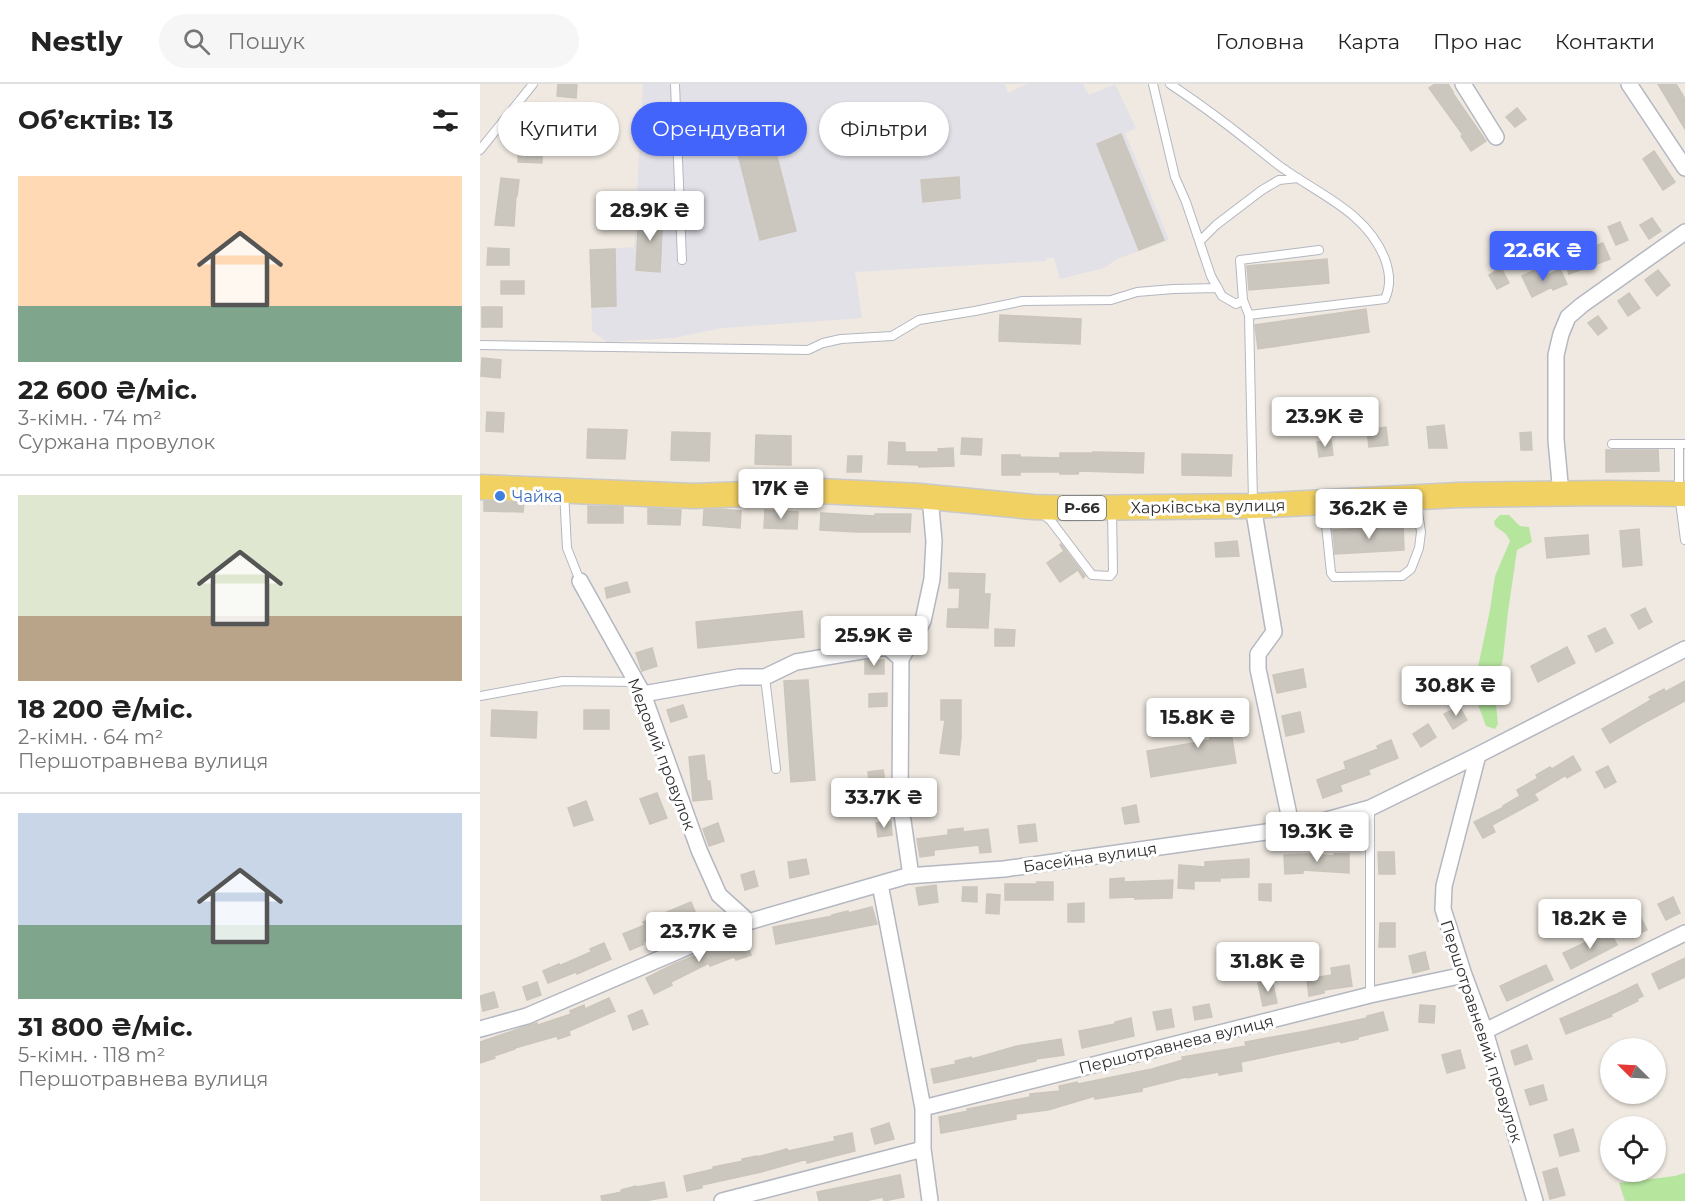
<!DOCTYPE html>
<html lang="uk">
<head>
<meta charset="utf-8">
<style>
  :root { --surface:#fff; --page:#f6f6f6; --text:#222; --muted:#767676; --line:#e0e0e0; --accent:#4264fb }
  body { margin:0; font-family:Montserrat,sans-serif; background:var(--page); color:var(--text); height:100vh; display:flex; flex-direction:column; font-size:22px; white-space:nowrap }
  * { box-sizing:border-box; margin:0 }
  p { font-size:20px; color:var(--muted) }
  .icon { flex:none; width:33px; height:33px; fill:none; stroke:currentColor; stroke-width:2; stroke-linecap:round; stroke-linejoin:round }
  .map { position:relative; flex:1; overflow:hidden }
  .drawer { display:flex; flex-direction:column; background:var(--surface); width:480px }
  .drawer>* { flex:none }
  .top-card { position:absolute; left:18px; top:18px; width:570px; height:54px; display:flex; gap:12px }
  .needle { width:39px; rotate:294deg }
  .controls { position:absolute; left:1120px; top:954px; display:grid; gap:12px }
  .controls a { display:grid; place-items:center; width:66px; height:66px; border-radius:50%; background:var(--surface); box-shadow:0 2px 4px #0004; font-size:30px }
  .price { position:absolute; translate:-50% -51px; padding:0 14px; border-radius:6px; background:#fff; color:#222; font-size:20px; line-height:39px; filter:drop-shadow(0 2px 3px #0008) }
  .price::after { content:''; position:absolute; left:50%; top:36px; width:18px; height:14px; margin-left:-9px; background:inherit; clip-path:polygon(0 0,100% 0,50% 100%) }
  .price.active { background:var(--accent); color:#fff }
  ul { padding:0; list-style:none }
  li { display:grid; align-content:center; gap:12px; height:318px; padding:0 18px }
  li+li { border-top:2px solid var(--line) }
  li span { display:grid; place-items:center; height:186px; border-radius:0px; color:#555 }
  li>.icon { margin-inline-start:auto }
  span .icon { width:108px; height:108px; fill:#fffc; stroke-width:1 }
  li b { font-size:26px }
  h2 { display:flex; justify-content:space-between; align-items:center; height:72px; padding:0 18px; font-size:26px }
  .chip { padding:0 21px; border-radius:27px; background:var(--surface); box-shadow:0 2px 4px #0004; font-size:21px; line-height:54px }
  .chip.active { background:var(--accent); color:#fff }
  header { display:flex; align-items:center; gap:36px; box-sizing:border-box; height:84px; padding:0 30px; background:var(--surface); border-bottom:2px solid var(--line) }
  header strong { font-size:28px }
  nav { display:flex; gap:33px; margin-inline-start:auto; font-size:21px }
  .search { width:420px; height:54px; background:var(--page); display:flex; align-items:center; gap:15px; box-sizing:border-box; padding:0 21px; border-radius:33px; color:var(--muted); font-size:22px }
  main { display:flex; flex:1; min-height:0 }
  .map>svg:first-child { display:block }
  .industrial { fill:#e3e1e8 }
  .green { fill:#b6e59e }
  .building { fill:#cbc7bf; stroke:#cbc5ba; stroke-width:1.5 }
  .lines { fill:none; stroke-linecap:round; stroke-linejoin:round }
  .lane-casing { stroke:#b4b7c1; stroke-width:10 }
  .street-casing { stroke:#b4b7c1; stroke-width:18 }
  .primary-casing { stroke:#c9c9c9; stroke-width:27 }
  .lane { stroke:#fff; stroke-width:8 }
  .street { stroke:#fff; stroke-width:15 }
  .primary { stroke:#f2d163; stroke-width:24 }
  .shop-dot { fill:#3f7fe0; stroke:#fff; stroke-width:2 }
  .labels { text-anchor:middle; stroke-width:6; stroke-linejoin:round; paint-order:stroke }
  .shield { fill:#fff; stroke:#6d6d6d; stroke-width:1.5 }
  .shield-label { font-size:15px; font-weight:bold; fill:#2e2e2e }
  .shop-label { font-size:16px; fill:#366cbe; stroke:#fff; text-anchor:start }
  .street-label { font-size:16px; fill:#2e2e2e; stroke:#fff }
</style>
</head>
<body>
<header>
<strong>Nestly</strong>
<div class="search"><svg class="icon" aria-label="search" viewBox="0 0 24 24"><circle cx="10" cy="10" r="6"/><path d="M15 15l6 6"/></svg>Пошук</div>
<nav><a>Головна</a><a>Карта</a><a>Про нас</a><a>Контакти</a></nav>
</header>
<main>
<section class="drawer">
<h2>Об’єктів: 13<svg class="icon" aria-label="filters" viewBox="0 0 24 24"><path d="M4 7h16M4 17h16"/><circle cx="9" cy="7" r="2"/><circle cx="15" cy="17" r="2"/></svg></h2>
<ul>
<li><span style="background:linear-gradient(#ffd9b3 70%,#7fa58c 0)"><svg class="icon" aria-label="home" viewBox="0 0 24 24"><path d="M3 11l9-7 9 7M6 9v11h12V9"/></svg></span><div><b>22 600 ₴/міс.</b><p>3-кімн. · 74 m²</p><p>Суржана провулок</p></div></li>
<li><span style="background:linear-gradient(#dfe7d0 65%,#b9a48a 0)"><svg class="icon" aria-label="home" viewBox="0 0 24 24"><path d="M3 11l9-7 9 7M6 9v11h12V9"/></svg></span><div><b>18 200 ₴/міс.</b><p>2-кімн. · 64 m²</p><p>Першотравнева вулиця</p></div></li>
<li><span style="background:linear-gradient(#c9d6e8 60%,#7fa58c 0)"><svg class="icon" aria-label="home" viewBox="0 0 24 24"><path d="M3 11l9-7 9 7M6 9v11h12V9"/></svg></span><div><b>31 800 ₴/міс.</b><p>5-кімн. · 118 m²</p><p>Першотравнева вулиця</p></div></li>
</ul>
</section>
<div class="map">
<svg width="1205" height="1117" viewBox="0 0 1205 1117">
  <rect width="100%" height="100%" fill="#efe9e1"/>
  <path class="industrial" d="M163 0H525L528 9 547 0H603L609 11 635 0 656 44 645 49 689 156 637 175 624 184 580 195 574 174H566V177L375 188 382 234 243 244 193 254 127 258 112 247 110 166 154 163Z"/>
  <path class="green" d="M1020 431H1029L1040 442 1049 443 1052 458 1037 466 1028 528 1023 574 1015 611 1018 640 1015 645 1006 642 993 607 1010 526 1015 492 1030 457 1026 450 1015 442 1014 437Z
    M1205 1089V1117H1145L1139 1099 1195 1092Z"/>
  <path class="building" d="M78 0 97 1 96 14 77 12Z
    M955 0H968L973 8H972L1006 57 991 67 981 52 983 51 949 4Z
    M1178 0H1196L1205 15V45Z
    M1037 24 1046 35 1035 43 1026 33Z
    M65 41H82L81 54H64Z
    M641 50 684 156 659 166 617 60Z
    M292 53 316 147 280 156 256 62Z
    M39 58 62 59V79L38 78Z
    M1174 67 1195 98 1183 106 1163 75Z
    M479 93 480 114 443 118 441 96Z
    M21 94 39 96 37 112H36L34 142 15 141Z
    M159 128 183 129 180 188 156 186Z
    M1172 134 1181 147 1169 155 1160 141Z
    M1140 138 1148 156 1136 161 1128 143Z
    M1123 159 1130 175 1089 190 1085 178 1109 169 1108 165Z
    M8 164 29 165V181H7Z
    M135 165 136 222 112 223 110 166Z
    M847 175 849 199 769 206 767 182Z
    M1021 184 1029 199 1017 205 1009 191Z
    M1057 185 1062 194 1080 185 1087 200 1073 206 1072 203 1052 213 1042 192Z
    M1178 186 1190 201 1177 212 1165 196Z
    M21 197H44V210H21Z
    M1149 209 1160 224 1148 232 1138 217Z
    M2 223H22V243H2Z
    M886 225 889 248 778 265 775 241Z
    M520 231 601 235 600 260 519 257Z
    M1118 232 1127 244 1118 251 1108 239Z
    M2 274 21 276 20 294 1 292Z
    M7 328 24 329 23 348 6 347Z
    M964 341 967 364H949L947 343Z
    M906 343 908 361 889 363 887 346Z
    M108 345 147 346 145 375 107 374Z
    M192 348 230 349 229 377 191 376Z
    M1051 348 1052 366H1041L1040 349Z
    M276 351 311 352V381L275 380Z
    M482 354 502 355 501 371 481 370Z
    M851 356 853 371 839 373 837 358Z
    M409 358 425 359V368H459L458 365 473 364 474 382 439 383V381L408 380Z
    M1126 366H1178L1179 387 1126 388Z
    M613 368 664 369 663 389 599 387 598 390H580V388H540V391H522V371H540V373L580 374V369H613Z
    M702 370 752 371 751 392 702 391Z
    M368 372H382L381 388H367Z
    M4 417 44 419 43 428 4 427Z
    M108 422 143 423V439H108Z
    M168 424 201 426 200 441 168 440Z
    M241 425 261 427 260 444 223 441 224 426Z
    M285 426 318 428 317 445 284 444Z
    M341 429 395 432V430H431L430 448H377L340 446Z
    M923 442 924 466 855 470 853 446Z
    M1159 445 1162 481 1143 483 1140 447Z
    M1108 451 1109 470 1067 474 1065 454Z
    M757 457 759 472 736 473 735 459Z
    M581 460 605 492 603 494 598 486 580 498 567 479 584 467 580 461Z
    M469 489 505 490 504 510H510L508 544 467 543 468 525H479L480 504H469Z
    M147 498 150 508 127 514 125 504Z
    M1165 524 1172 538 1159 545 1151 531Z
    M322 527 324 553 218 564 216 538Z
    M382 534 385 556 361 560 357 538Z
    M1125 544 1133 559 1116 568 1108 552Z
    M515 545 535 546 534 562H515Z
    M1087 563 1095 579 1058 598 1051 582Z
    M172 564 177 582 162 587 156 569Z
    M385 576H404V590H385Z
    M823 585 826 603 797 609 793 591Z
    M328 596 335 696 311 698 304 597Z
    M1205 597V617L1164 639 1130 659 1122 645 1171 616 1169 613 1184 605 1185 608Z
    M407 609V622L389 623V610Z
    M461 616H481V653L479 671 460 669 465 636H461Z
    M203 621 207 633 191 638 187 626Z
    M979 622 987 636 973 645 964 630Z
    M747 623 756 679 671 693 667 667 730 656 725 626Z
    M12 626 57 628 56 654 11 652Z
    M104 626H129V645H104Z
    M820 628 824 648 806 652 802 632Z
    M948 640 956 653 941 663 933 650Z
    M911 656 918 674 888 686 890 690 860 701 862 707 843 714 837 696 866 685 864 678 898 665 897 662Z
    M224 671 227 697H230L232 715 213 717 209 673Z
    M1093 672 1101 686 1087 694 1086 691 1054 710 1058 716 1012 741 1015 748 1003 754 994 738 1024 723 1023 722 1040 712 1037 706 1058 694 1056 691 1070 683 1072 685Z
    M1128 682 1136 698 1125 704 1116 688Z
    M403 686 406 703 390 705 388 688Z
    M177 709 187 734 170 740 160 715Z
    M106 717 113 736 94 742 88 724Z
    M656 721 659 738 645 740 642 724Z
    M411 737 412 751 398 753 396 739Z
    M238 739 244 757 229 762 223 745Z
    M555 740 557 757 540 759 538 742Z
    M483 744V748L508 745 511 768 500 769 499 761 454 766V771L440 773 437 755 468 751V746Z
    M898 768H914L915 790H899Z
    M832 770 854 772V770H869V789L823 786V789L805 790 804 771Z
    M326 775 329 790 310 794 308 778Z
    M769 775V793L740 794V797H714V805L698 804 699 781 725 783V778Z
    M274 787 278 802 265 806 261 791Z
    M644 794V798L693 796 692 814 655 815V813L630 814V795Z
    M557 798H573V816H525V800H557Z
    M779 800H791V817L779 816Z
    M456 801 458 818 439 821 436 804Z
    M483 803H497V818L482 817Z
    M507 810 520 811 519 830 506 829Z
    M1193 813 1200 829 1186 836 1178 820Z
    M211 818 218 835 163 858 164 860 150 866 143 850 165 841 163 838Z
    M604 819V838H588V820Z
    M392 823 397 840 296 860 293 843 353 832 352 831 368 827V829Z
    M1160 832 1167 846 1154 852 1147 838Z
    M900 839H915V863H899Z
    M1130 847 1137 861 1091 885 1083 869Z
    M264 852 271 871 256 876 254 873 230 882 229 879 191 898 192 901 174 910 166 894 194 880Z
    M124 859 131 875 97 890 96 888 68 899 63 887 79 880V882L111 868 110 865Z
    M945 868 949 885 933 889 929 872Z
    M1205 874V893L1179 905 1172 890Z
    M869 881 872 902 844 906V909L829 912 827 895 852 891 851 884Z
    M1066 881 1073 896 1027 917 1020 902Z
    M792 896 797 919 783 922 778 899Z
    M57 898 61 911 47 916 43 903Z
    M1157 900 1163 912 1157 915 1158 917 1131 930 1132 932 1086 950 1080 935 1137 910Z
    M14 908 18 923 3 927 0 912Z
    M129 914 135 927 89 947 90 951 78 955 77 952 35 964V965L14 972 15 974 0 979V958L44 943 57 939 58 941 91 930 90 927 104 921 105 925Z
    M729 920 732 933 715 936 713 923Z
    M940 921 955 922 954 939 939 938Z
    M691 925 694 943 677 946 673 928Z
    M162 926 168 940 153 946 148 932Z
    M903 928 908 946 878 953V955L861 959 860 957 761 978 762 987 739 991V988L707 994 706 993 662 1004V1007L615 1015V1012L568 1026 536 1030V1035L461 1049 459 1033 488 1027 487 1025 550 1013V1010L580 1007 579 1002 597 998 598 1000 672 985 703 976 702 973 766 962 765 958 826 947 887 934V932Z
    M651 934 654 952 602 964 599 947 635 940V938Z
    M581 955 584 971 556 975V977L454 999 451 985 476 980 475 977 491 973 492 975 537 962Z
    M1047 961 1052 975 1035 981 1031 967Z
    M980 966 985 984 967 989 962 971Z
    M1063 1001 1067 1016 1050 1021 1045 1006Z
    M409 1039 414 1055 395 1060 391 1045Z
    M1093 1045 1099 1067 1080 1072 1074 1051Z
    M372 1049 375 1067 327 1079V1075L281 1088 222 1101V1104L207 1107 204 1092 234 1085 233 1083 263 1077 262 1075 277 1072V1073L307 1065 308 1067 355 1057 354 1053Z
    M1077 1084 1085 1111 1070 1115 1063 1088Z
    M420 1091 424 1113 404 1117 403 1113 385 1117H339L337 1108Z
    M184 1098 187 1113 164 1117H122L121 1112 142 1108 141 1106 156 1102 157 1103Z"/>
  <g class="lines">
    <g class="lane-casing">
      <path id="lane" d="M195 0 202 176
        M673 0 695 93 706 118 731 192 742 212 756 220 763 216
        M690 0C717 18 743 37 768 57 780 66 792 77 804 85 842 112 887 129 905 175 910 190 911 201 905 215L769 231 773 418
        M0 66 53 0
        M720 157 736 141 782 106 799 96 818 94
        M769 231 763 216 760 176 839 166
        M0 261 328 266 343 259 361 255 412 252 439 236 495 227 543 217 631 216 657 208 693 205 738 204
        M1132 360H1205
        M1199 360V410L1205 456
        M84 408 87 464 100 497
        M844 421 851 489 854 493 922 492 931 485 939 464 941 448 936 415
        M564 431 571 437 612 491 630 492 633 488 632 426
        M285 593 296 685
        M0 612 83 597 156 598
        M890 911V724"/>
    </g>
    <g class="street-casing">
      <path id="street" d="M983 0 1016 53
        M1149 0 1205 84
        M1081 410 1076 356V271L1081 250 1088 233 1102 221 1205 148
        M773 422 794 548 778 570V585L812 745
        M100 497 163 610 219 766 239 811 269 838
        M163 610 259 593H285L316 578 400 564H409L421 575
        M998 671 964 802 963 825 984 891 1005 947 1055 1117
        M431 792 420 716 421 575 443 537 452 495 454 457 450 413
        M400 800 443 1024V1065L450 1117
        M0 945 47 932 261 840 427 792 524 785 821 743 890 724 998 671 1205 565
        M1005 947 1205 849
        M443 1024 890 911 984 891
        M242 1117 443 1065"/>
    </g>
    <g class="primary-casing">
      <path id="primary" d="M0 403 214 412 340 407 439 412 553 423 588 424 773 422 978 411 1128 409 1205 410"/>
    </g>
    <use href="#lane" class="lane"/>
    <use href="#street" class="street"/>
    <use href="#primary" class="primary"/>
  </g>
  <circle class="shop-dot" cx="20" cy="412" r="6"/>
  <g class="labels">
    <rect class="shield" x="578" y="412" width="48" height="24" rx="4.5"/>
    <g class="shield-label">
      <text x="602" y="429">Р-66</text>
    </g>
    <g class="shop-label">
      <text x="32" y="418">Чайка</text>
    </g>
    <g class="street-label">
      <text transform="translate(728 422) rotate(-1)" y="6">Харківська вулиця</text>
      <text transform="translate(182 670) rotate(69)" y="6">Медовий провулок</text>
      <text transform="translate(610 773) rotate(-8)" y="6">Басейна вулиця</text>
      <text transform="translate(1002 947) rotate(72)" y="6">Першотравневий провулок</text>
      <text transform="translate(696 960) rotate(-14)" y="6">Першотравнева вулиця</text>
    </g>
  </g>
</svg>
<div class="controls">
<a><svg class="needle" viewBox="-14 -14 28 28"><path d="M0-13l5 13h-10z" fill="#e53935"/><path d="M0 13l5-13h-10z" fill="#767676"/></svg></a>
<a><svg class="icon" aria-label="locate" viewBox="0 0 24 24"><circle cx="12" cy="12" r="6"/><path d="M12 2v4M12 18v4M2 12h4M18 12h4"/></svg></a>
</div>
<b class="price" style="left:170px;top:158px">28.9K ₴</b>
<b class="price active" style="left:1063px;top:198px">22.6K ₴</b>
<b class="price" style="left:845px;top:364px">23.9K ₴</b>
<b class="price" style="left:301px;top:436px">17K ₴</b>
<b class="price" style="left:889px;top:456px">36.2K ₴</b>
<b class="price" style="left:394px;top:583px">25.9K ₴</b>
<b class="price" style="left:976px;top:633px">30.8K ₴</b>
<b class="price" style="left:718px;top:665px">15.8K ₴</b>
<b class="price" style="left:404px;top:745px">33.7K ₴</b>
<b class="price" style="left:837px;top:779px">19.3K ₴</b>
<b class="price" style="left:1110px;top:866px">18.2K ₴</b>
<b class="price" style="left:219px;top:879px">23.7K ₴</b>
<b class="price" style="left:788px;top:909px">31.8K ₴</b>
<div class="top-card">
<a class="chip">Купити</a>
<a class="chip active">Орендувати</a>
<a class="chip">Фільтри</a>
</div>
</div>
</main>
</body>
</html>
